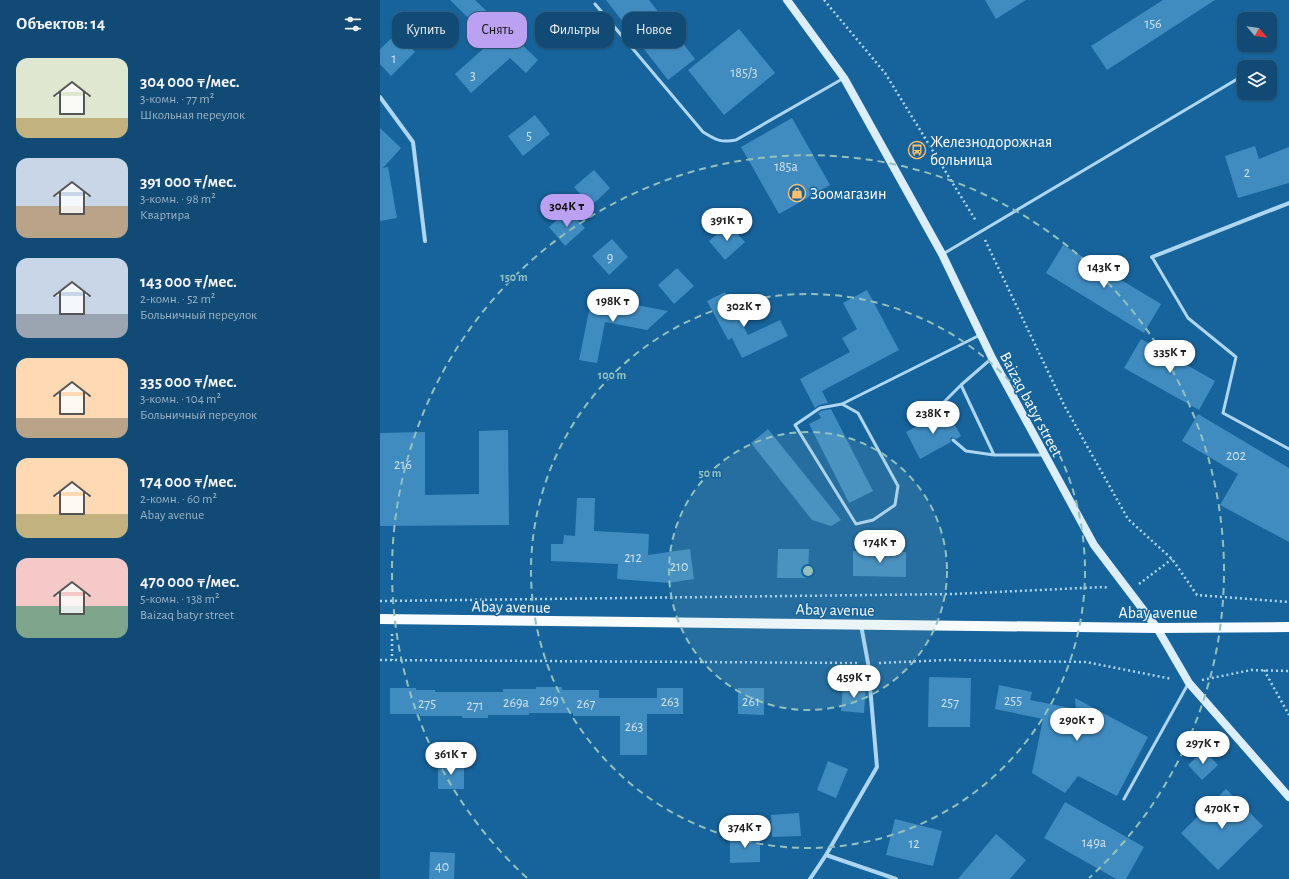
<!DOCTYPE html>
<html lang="ru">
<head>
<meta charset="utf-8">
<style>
  :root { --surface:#114a74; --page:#1e547c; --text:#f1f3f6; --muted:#9cb3c5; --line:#306286; --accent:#bca0f2 }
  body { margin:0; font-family:"Alegreya Sans",sans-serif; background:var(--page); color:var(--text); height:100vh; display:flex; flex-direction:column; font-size:15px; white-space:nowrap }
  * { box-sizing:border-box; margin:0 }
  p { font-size:13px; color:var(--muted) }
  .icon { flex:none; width:22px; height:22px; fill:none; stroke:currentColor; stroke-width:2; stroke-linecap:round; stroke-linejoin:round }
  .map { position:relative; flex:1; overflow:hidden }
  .panel { display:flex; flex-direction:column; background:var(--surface); width:380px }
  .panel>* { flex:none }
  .top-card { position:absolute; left:12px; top:12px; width:380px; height:36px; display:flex; gap:8px }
  .needle { width:26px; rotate:118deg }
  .buttons { position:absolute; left:857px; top:12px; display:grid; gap:8px }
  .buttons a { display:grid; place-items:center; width:40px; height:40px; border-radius:8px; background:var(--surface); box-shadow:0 1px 3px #0004,0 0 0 1px var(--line); font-size:20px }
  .price { position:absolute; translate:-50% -34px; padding:0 9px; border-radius:14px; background:#fff; color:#222; font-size:13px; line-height:26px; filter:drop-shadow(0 1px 2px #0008) }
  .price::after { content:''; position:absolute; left:50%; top:24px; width:12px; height:9px; margin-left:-6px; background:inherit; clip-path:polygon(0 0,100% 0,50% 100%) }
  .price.on { background:var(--accent); color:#111 }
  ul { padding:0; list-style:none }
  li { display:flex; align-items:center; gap:12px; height:100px; padding:0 16px }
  li span { display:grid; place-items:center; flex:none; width:112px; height:80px; border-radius:12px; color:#555 }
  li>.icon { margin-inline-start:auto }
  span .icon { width:48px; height:48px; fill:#fffc; stroke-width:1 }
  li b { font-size:17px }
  h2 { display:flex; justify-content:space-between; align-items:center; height:48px; padding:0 16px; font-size:17px }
  .tag { padding:0 14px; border-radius:12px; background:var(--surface); box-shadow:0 1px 3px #0004,0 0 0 1px var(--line); font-size:14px; line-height:36px }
  .tag.on { background:var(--accent); color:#111 }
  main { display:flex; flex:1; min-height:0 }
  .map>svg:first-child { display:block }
  .building { fill:#408cc1 }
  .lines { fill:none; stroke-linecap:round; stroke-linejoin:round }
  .path { stroke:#add6f2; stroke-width:2.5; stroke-dasharray:2 3; stroke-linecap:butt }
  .lane { stroke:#add6f2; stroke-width:3 }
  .street { stroke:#add6f2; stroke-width:4 }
  .secondary { stroke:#dbeefc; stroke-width:8 }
  .primary { stroke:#f8fcff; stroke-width:10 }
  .ring { fill:none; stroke:#93c1be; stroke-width:2; stroke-dasharray:7 5 }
  .labels { text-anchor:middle; stroke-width:3; stroke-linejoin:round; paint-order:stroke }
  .number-label { font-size:14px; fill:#cfe2f0 }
  .poi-label { font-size:16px; fill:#fff; stroke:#17639b; text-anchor:start }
  .street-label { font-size:16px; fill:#fff; stroke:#17639b }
  .centre { fill:#93c1be; stroke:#17639b; stroke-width:2 }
  .ring-label { font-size:12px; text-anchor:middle; font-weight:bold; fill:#93c1be; stroke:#17639b; stroke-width:3; stroke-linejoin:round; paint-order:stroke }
</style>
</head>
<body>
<main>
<section class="panel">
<h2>Объектов: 14<svg class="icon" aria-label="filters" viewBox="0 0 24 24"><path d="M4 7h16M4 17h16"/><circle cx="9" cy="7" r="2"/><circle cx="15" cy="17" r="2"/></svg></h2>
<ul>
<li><span style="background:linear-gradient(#dfe7d0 75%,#c2b280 0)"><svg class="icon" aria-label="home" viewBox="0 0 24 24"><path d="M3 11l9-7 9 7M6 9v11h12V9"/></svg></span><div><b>304 000 ₸/мес.</b><p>3-комн. · 77 m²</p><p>Школьная переулок</p></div></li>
<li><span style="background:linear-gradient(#c9d6e8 60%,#b9a48a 0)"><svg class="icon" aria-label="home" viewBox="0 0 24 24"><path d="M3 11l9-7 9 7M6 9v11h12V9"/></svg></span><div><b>391 000 ₸/мес.</b><p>3-комн. · 98 m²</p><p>Квартира</p></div></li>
<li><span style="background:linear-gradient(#c9d6e8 70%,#9aa5b1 0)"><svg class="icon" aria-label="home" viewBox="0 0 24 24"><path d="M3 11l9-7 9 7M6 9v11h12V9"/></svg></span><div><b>143 000 ₸/мес.</b><p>2-комн. · 52 m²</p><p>Больничный переулок</p></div></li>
<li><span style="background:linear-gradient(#ffd9b3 75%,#b9a48a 0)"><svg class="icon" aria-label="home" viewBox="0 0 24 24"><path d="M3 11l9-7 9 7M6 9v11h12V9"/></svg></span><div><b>335 000 ₸/мес.</b><p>3-комн. · 104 m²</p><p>Больничный переулок</p></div></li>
<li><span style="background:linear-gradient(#ffd9b3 70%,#c2b280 0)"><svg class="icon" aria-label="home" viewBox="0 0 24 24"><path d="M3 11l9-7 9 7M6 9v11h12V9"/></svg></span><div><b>174 000 ₸/мес.</b><p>2-комн. · 60 m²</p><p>Abay avenue</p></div></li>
<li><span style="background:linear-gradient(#f6c9c9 60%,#7fa58c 0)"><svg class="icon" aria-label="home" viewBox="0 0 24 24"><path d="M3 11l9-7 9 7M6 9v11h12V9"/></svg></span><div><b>470 000 ₸/мес.</b><p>5-комн. · 138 m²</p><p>Baizaq batyr street</p></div></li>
</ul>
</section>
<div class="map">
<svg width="909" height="879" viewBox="0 0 909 879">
  <rect width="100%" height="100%" fill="#17639b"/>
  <path class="building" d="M70 0H95L158 60 146 73 130 58 91 93 75 74 112 41Z
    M226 0H269L315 59 288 80Z
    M605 0H646L616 19Z
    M783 0H835L727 70 711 46Z
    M359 29 395 73 344 115 308 70Z
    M17 33 35 52 11 76 0 64V49Z
    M155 115 170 134 143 156 128 136Z
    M412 118 450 185 399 214 361 147Z
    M0 128 21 148 3 168 8 167 17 218 0 221Z
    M875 146 879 159 909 147V183L858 198 845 156Z
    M214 170 230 188 211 206 194 187Z
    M188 210 205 228 185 246 169 227Z
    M348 224 365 242 345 260 329 241Z
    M232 239 248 257 229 275 212 256Z
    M683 245 781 304 764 333 666 273Z
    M297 268 314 286 294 304 278 285Z
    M487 290 519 350 442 391 448 403 439 405 435 408 420 379 470 352 462 338 477 329 463 303Z
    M345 292 368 335 400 320 408 336 362 358 352 338 348 340 327 301Z
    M212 296 245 303 288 311 267 330 225 322 217 363 199 360Z
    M761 339 835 381 819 410 744 368Z
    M451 409 493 491 469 503 429 424 441 418 438 413 441 411Z
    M567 410 581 436 576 439 572 437 570 439 571 442 540 459 526 432 556 416 558 418 561 417 563 412Z
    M818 414 909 468V542L840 505 858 474 802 441Z
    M388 429 449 505 461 520 451 526 432 520 371 443Z
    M128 430 129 525 0 526V433L45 432V495L99 494V431Z
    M197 498H215L214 531 269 534 268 555 310 549 314 579 289 583 237 579 238 564 171 561V544H183L184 535 195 536Z
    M398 549H429L428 578H397Z
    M473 551 526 552V577L473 576Z
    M549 677 591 678 590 727H548Z
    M463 685 486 687 484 713 461 711Z
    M619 685 652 692 650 700 696 709 695 698 768 737 737 796 698 776 685 793 652 773 663 719 615 709Z
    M156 687H182V690H219V698H277V688H303V714H267V755H240V716H193V713H149V715H108V718H82V716H40V714H10V688H36V690H55V692H123V689H156Z
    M358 688H384V715L358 714Z
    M824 750 838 765 822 780 808 765Z
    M448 761 468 769 456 798 437 790Z
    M58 763H84V789H58Z
    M846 789 883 826 838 870 801 833Z
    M685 802 764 847 746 879H736L664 838Z
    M419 813 421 836 392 837 391 815Z
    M515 819 562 831 553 866 506 855Z
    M616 834 646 860 630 879H578Z
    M380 835V862L350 863V836Z
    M50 852 75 853 74 879H49Z"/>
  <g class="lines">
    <path class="path" d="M444 0 505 73 596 221
      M605 240 684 405 748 519 792 559 817 595 909 602
      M759 584 792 559
      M0 601 573 594 724 587 729 588
      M12 634V660
      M0 660 478 663
      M499 663 567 660 706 662 792 679
      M884 670 909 715
      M822 680 871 670 909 671"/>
    <path class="lane" d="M215 4 323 132C336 140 341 143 356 140L464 78
      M563 254 859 78
      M772 257 808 318 856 357 843 413 909 449
      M581 385 614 455
      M462 404 478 413 518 486 515 505 493 520 476 524 415 425 440 408Z
      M462 404 600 335
      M559 415 563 403 581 385 612 358
      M573 440 586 451 614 455H663
      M744 799 808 684"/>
    <path class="street" d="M0 97 33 142 45 241
      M772 257 909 203
      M446 855 516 879
      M430 879 446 855 497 767 488 663 481 625"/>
    <path class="secondary" d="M407 0 464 78 562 254 612 358 714 545 777 628 809 683 909 797"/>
    <path class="primary" d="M0 619 777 628 909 627"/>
  </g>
  <circle cx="428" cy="571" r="139" fill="#93c1be" fill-opacity=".12"/>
  <g class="ring">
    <circle cx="428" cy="571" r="139"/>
    <circle cx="428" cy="571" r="277"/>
    <path d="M147 878A416 416 0 1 1 709 878"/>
  </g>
  <defs>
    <g id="bus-ring" transform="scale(0.9)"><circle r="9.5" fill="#17639b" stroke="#ffc06e" stroke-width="1.5"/><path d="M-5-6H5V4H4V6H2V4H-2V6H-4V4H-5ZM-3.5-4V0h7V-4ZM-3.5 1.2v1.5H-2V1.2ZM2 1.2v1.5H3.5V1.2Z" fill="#ffc06e"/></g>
    <g id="shop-ring" transform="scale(0.9)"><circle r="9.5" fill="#17639b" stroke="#ffc06e" stroke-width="1.5"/><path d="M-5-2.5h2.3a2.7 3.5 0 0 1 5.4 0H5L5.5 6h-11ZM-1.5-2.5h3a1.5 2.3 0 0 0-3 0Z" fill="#ffc06e"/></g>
  </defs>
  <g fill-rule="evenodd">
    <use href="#bus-ring" x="537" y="150"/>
    <use href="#shop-ring" x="417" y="193"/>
  </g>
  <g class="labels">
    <g class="number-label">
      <text x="773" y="28">156</text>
      <text x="14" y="63">1</text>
      <text x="364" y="77">185/3</text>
      <text x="93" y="80">3</text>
      <text x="149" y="140">5</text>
      <text x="406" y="171">185а</text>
      <text x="867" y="177">2</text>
      <text x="230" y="262">9</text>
      <text x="856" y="460">202</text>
      <text x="23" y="469">216</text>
      <text x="253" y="562">212</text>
      <text x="299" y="571">210</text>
      <text x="169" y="705">269</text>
      <text x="633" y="705">255</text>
      <text x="290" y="706">263</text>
      <text x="371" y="706">261</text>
      <text x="136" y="707">269а</text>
      <text x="570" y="707">257</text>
      <text x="47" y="708">275</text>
      <text x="206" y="708">267</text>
      <text x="95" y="710">271</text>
      <text x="254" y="731">263</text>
      <text x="714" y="847">149а</text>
      <text x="534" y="848">12</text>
      <text x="62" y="871">40</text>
    </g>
    <g class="poi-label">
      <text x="550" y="147">Железнодорожная<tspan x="550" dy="18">больница</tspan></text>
      <text x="430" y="199">Зоомагазин</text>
    </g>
    <g class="street-label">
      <text transform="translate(652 404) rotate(62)" y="6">Baizaq batyr street</text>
      <text transform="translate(131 606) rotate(1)" y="6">Abay avenue</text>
      <text transform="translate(455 609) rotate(1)" y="6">Abay avenue</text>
      <text x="778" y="618">Abay avenue</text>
    </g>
  </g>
  <circle cx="428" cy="571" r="6" class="centre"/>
  <g class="ring-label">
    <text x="134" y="281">150 m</text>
    <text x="232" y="379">100 m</text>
    <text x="330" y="477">50 m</text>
  </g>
</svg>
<div class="buttons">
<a><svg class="needle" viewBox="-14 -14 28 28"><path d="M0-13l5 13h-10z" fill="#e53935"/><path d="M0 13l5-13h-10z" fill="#9cb3c5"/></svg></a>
<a><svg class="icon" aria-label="layers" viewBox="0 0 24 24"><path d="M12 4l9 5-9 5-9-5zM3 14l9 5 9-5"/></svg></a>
</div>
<b class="price on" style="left:187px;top:228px">304K ₸</b>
<b class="price" style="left:347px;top:242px">391K ₸</b>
<b class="price" style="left:724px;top:289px">143K ₸</b>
<b class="price" style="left:233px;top:323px">198K ₸</b>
<b class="price" style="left:364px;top:328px">302K ₸</b>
<b class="price" style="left:790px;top:374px">335K ₸</b>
<b class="price" style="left:553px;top:435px">238K ₸</b>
<b class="price" style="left:500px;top:564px">174K ₸</b>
<b class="price" style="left:474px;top:699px">459K ₸</b>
<b class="price" style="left:697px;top:742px">290K ₸</b>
<b class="price" style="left:823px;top:765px">297K ₸</b>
<b class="price" style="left:71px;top:776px">361K ₸</b>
<b class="price" style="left:842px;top:830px">470K ₸</b>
<b class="price" style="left:365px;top:849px">374K ₸</b>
<div class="top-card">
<a class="tag">Купить</a>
<a class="tag on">Снять</a>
<a class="tag">Фильтры</a>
<a class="tag">Новое</a>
</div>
</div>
</main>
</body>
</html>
